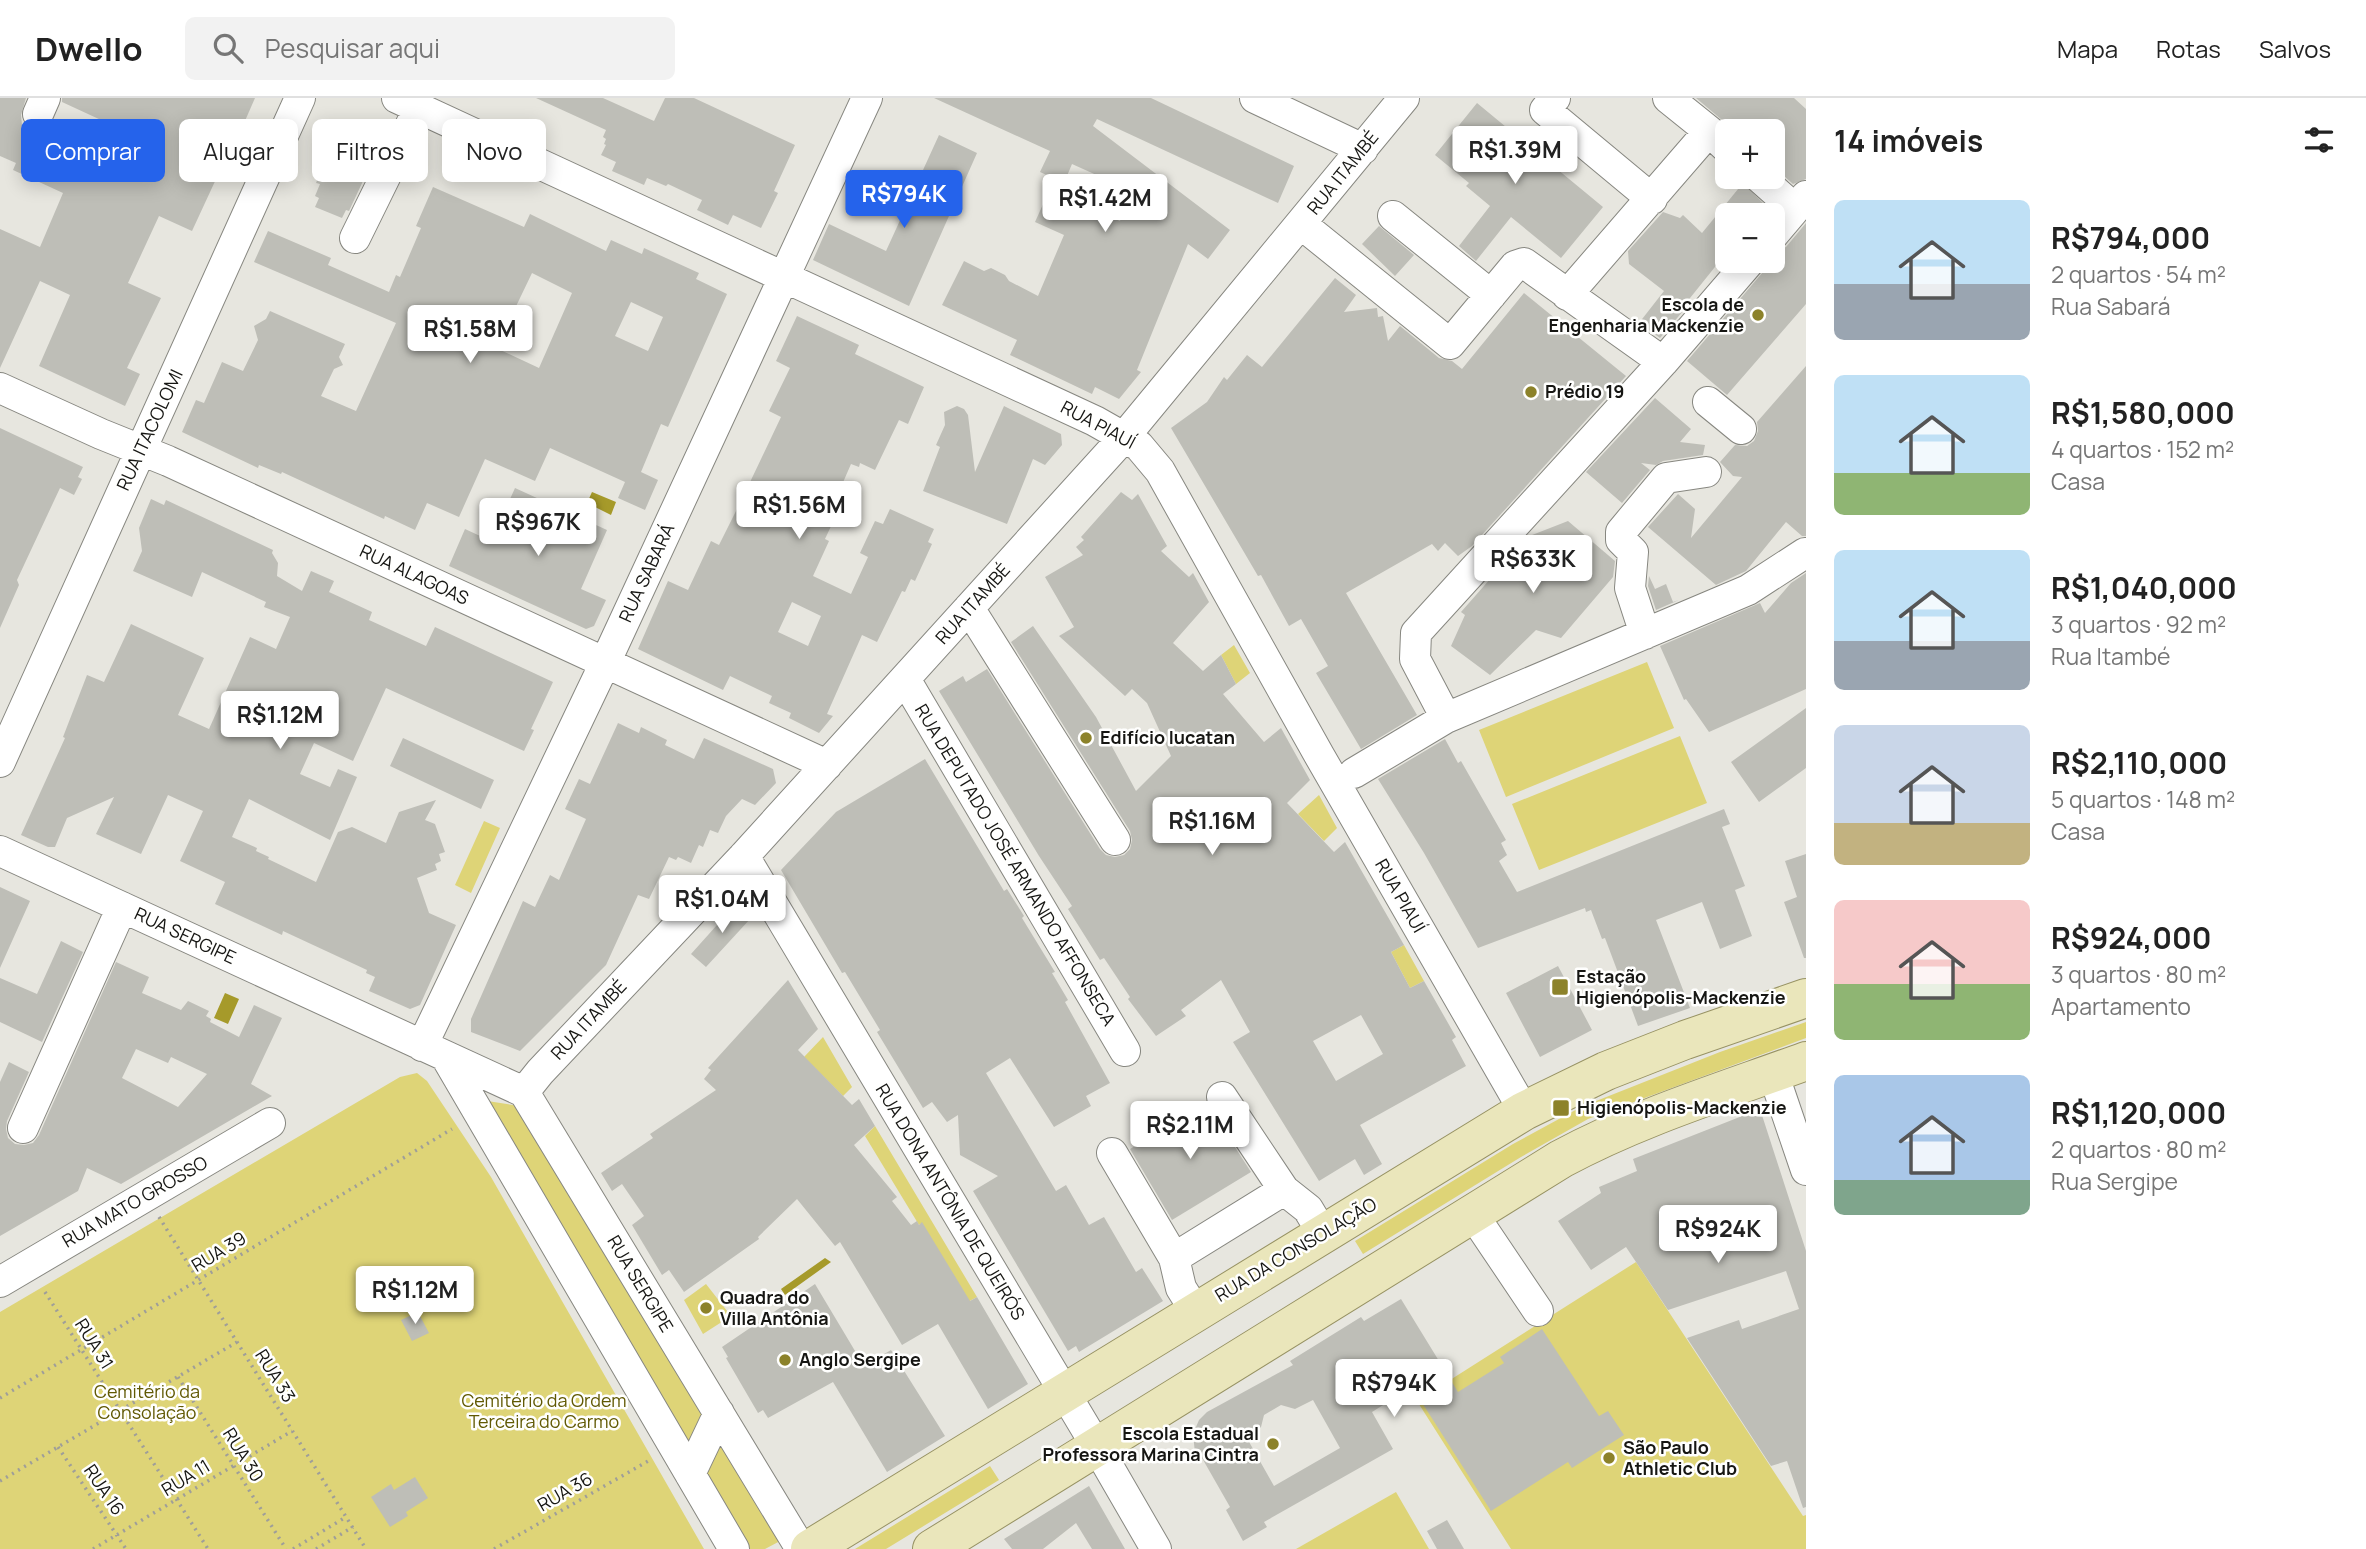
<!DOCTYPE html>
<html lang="pt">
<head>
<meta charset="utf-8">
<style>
  :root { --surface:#fff; --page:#f2f2f2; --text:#222; --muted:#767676; --line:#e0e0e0; --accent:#2563eb }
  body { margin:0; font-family:Manrope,sans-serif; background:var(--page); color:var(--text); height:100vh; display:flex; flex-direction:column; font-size:26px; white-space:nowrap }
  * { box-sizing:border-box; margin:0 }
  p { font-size:23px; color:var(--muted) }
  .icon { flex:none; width:38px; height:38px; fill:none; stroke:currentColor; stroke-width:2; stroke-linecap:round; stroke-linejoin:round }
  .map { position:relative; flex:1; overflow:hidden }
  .panel { display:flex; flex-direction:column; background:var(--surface); width:560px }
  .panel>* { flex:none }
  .top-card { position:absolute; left:21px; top:21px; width:665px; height:63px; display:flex; gap:14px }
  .buttons { position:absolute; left:1715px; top:21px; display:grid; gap:14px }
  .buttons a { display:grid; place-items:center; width:70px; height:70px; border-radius:10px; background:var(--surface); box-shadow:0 4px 18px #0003; font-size:35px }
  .price { position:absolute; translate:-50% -60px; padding:0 16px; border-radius:7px; background:#fff; color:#222; font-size:23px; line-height:46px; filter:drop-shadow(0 2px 4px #0008) }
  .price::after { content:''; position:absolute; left:50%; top:42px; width:21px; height:16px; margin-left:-10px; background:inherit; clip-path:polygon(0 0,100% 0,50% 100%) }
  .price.current { background:var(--accent); color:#fff }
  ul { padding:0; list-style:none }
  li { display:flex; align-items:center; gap:21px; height:175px; padding:0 28px }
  li span { display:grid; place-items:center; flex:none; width:196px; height:140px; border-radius:10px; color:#555 }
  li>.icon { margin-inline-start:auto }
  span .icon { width:84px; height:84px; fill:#fffc; stroke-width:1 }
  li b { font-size:30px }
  h2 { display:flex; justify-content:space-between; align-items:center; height:84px; padding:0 28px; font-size:30px }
  .pill { padding:0 24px; border-radius:10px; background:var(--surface); box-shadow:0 4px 18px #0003; font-size:24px; line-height:63px }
  .pill.current { background:var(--accent); color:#fff }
  header { display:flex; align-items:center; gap:42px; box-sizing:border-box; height:98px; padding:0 35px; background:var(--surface); border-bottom:2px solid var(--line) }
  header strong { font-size:33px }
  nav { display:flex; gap:38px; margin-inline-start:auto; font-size:24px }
  .search { width:490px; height:63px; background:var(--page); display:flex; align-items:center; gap:18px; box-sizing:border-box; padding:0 24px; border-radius:10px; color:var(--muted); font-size:26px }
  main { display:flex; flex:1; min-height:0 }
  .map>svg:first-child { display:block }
  .green { fill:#ded477 }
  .water { fill:#a69a2a }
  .building { fill:#bebeb7; fill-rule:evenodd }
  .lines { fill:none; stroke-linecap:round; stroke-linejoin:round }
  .minor-casing { stroke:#878780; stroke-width:32 }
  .major-casing { stroke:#979263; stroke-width:40 }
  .path { stroke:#9f9e99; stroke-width:3.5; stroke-dasharray:2 5; stroke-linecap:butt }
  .minor { stroke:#fff; stroke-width:30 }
  .major { stroke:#eae6bb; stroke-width:38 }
  .poi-dot { fill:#8c822a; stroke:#fffffe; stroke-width:2.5 }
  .labels { text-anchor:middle; stroke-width:5; stroke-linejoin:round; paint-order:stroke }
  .street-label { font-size:18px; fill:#161613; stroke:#fffffe }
  .poi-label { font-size:18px; font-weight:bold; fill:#161613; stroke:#fffffe; text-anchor:start }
  .park-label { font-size:18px; fill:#615903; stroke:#fffffe }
</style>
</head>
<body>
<header>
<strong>Dwello</strong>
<div class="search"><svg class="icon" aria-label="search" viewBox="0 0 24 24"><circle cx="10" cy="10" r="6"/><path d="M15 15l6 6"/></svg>Pesquisar aqui</div>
<nav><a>Mapa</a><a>Rotas</a><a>Salvos</a></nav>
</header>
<main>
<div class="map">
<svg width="1806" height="1451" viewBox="0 0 1806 1451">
  <rect width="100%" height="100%" fill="#e7e6df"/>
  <path class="green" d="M1234 547 1250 575 1236 586 1221 557Z
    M1647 564 1674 630 1506 699 1479 632Z
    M1680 638 1707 705 1539 772 1512 706Z
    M1319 697 1337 730 1324 743 1298 716Z
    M484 723 500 730 471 795 455 787Z
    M1404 847 1424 883 1410 890 1391 854Z
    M1806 924V940L1588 1021 1521 1059 1363 1156 1355 1143 1513 1046 1581 1009 1720 954Z
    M823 939 852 989 843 998 804 959Z
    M417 975 427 983 491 1079 704 1451H0V1214L400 979Z
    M481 1002 525 1009 709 1321 689 1366Z
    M875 1028 977 1199 966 1205 922 1125 919 1127 865 1038Z
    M1636 1164 1803 1418 1806 1417V1451H1511L1417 1303Z
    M706 1186 731 1218 703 1236 684 1202Z
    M715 1329 782 1442 765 1451H740L696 1374Z
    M990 1368 999 1382 886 1451H855Z
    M1396 1394 1429 1451H1296Z"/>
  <path class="water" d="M592 394 616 404 611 417 587 405Z
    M225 895 239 901 228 926 214 920Z
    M825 1160 831 1164 785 1197 781 1191Z"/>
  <path class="building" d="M0 0H26L21 17 22 27 89 58 90 55 100 60 114 28 62 4V0H255L220 80 217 79 192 133 159 118 128 185 161 200 127 270 140 276 125 308 39 268 70 197 40 183 0 270V131L40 149 63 95 13 72 16 65 0 58Z
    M536 0H603L654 23 665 0H694L795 47 774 93 778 95 761 130 733 117 728 127 697 112 702 102 668 86 666 88 647 80 644 87 612 73 616 64 601 57 606 47 604 46 606 41 603 39 606 32Z
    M934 0H1151L1294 68 1278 105 1097 21 1093 28 1230 132 1208 161 1188 146 1137 272 1141 274 1119 301 1095 289 1092 296 1010 257 1017 242 942 207 964 163 984 173 991 170 1005 177 1009 183 1038 198 1064 137 1035 124 1049 93 1120 123 1132 93 1072 66 1064 85 1040 74 1050 53Z
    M1696 0H1794L1806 11V81L1793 86 1773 68V33H1735Z
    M1477 5 1603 109 1561 160 1511 119 1476 163 1459 148 1490 108 1466 88 1469 85 1435 57Z
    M340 29 371 39 375 50 370 62 372 63 363 83 349 113 346 112 342 120 315 109 319 100 315 98 320 86 316 85Z
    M939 37 977 55 909 208 813 162 829 126 886 153Z
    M1743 85 1765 107 1757 117H1727V154L1682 210 1684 212 1660 240 1639 225 1664 193 1629 166 1628 153 1663 114 1680 120 1683 117 1702 135Z
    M433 89 524 129 530 116 606 153 611 142 642 156 644 150 699 175 696 181 727 196 668 329 661 326 641 374 658 382 645 412 618 400 625 384 550 350 535 383 485 361 459 419 427 405 415 432 385 418 384 421 282 374 281 376 259 367 258 370 182 334 196 302 204 305 222 264 243 273 258 242 254 228 266 221 270 213 345 246 339 259 343 267 334 271 321 298 356 313 396 225 254 164 268 133 331 160 328 167 389 194 396 177 400 179 421 130 416 128ZM532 175 572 195 539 270 496 250ZM631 204 663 219 648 253 615 238Z
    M1806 125V206L1727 297 1687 263 1763 174 1767 163H1773V154L1786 149Z
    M1379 128 1414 157 1395 178 1362 146Z
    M1335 180 1356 197 1344 214 1377 210 1378 219 1383 218 1388 243 1400 228 1439 260 1452 263 1462 271 1524 195 1626 278 1472 448 1458 458 1445 445 1438 453 1432 446 1346 495 1417 617 1361 651 1316 575 1328 568 1301 521 1289 528 1261 477 1258 478 1171 330 1207 304 1224 279 1227 282 1247 257 1262 269Z
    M797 218 859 247 855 256 924 289 908 326 899 322 875 372 860 365 859 369 851 366 841 389 848 392 825 441 829 443 813 478 851 496 868 459 860 455 867 440 875 423 883 426 890 411 934 431 928 444 932 446 915 483 911 481 905 494 902 493 877 544 862 537 827 616 833 618 819 635 789 620 791 615 769 605 772 598 730 578 723 592 638 551 668 483 688 492 711 443 719 447 742 401 781 319 769 313 790 270 776 263ZM792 504 821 518 808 548 778 534Z
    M1806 268V438H1802L1786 424 1746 473 1716 487 1648 429 1678 396 1695 411 1691 440 1742 379 1733 378 1720 364 1735 347 1747 348 1754 343 1758 333 1757 324Z
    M1655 300 1691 331 1680 344 1705 347 1703 357 1663 363 1656 367 1641 365 1650 372 1622 405 1586 374Z
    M957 308 964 311 968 317 975 374 1004 308 1061 336 1062 347 1045 367 1033 361 1007 426 923 393 940 349 936 347 945 327 944 314Z
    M0 330 83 369 78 379 82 381 74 397 60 390 17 482 19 487 0 530Z
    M515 390 607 432 581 491 606 502 594 528 586 531 449 468 465 431 491 443Z
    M1121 394 1132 402 1138 396 1167 448 1161 453 1189 479 1193 475 1209 504 1173 545 1203 573 1221 557 1236 586 1223 596 1264 644 1281 630 1310 682 1287 705 1334 754 1345 744 1404 847 1391 854 1410 890 1424 883 1456 939 1452 942 1466 968 1360 1027 1382 1066 1364 1077 1355 1061 1319 1083 1233 944 1250 934 1221 882 1181 912 1186 918 1156 938 1128 901 1130 899 1104 860 1100 862 1068 811 1072 808 1039 758 939 593 963 578 966 584 987 571 1100 751 1106 757 1115 759 1124 757 1130 751 1132 742 1130 733 1011 544 1033 528 1096 619 1136 693 1171 658 1147 605 1132 591 1125 598 1059 538 1074 529 1045 479 1083 457 1076 449 1084 442 1081 439ZM1361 917 1383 956 1336 983 1313 943Z
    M151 401 164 407 166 402 273 452 272 455 278 465 277 478 302 493 311 473 334 483 329 494 372 514 369 522 426 548 435 529 553 584 531 631 534 632 524 653 386 590 353 663 314 645 300 676 330 689 338 671 357 679 330 742 249 701 232 739 257 750 256 753 269 759 268 761 316 784 338 734 352 729 386 745 399 714 436 702 425 722 435 726 445 754 439 756 441 763 435 766 437 772 417 780 429 815 456 827 420 907 410 911 369 893 375 879 366 875 367 872 283 833 282 837 215 806 225 784 180 763 203 713 168 697 141 756 96 736 114 699 67 720 55 749H48L21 737 65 640 63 639 87 577 104 584 131 526 204 560 178 617 209 631 250 539 276 551 290 519 264 509 266 504 202 474 192 499 133 473 142 453 139 430Z
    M1568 423 1615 463 1613 479 1561 540 1536 532 1490 577 1451 548 1465 517 1461 514 1527 439Z
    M1806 475V591L1709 634 1686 601 1684 602 1660 548 1760 505 1765 515 1791 485Z
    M1649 478 1655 491 1666 486 1673 504 1679 502 1656 512 1648 488Z
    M1806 610V670L1759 704 1731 664Z
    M618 625 639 635 641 629 667 642 665 647 694 661 704 640 773 671 776 685 755 707 742 701 726 718 718 735 710 732 703 749 699 747 691 765 678 759 676 762 669 759 649 801 638 797 606 867 520 953 471 934V921L523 803 535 809 550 777 559 782 586 721 565 711 579 681 590 686Z
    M403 640 494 682 481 711 390 668Z
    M1445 641 1458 665 1461 663 1506 742 1501 745 1507 757 1499 763 1517 794 1724 711 1730 726 1722 729 1745 788 1735 792 1752 838 1720 851 1702 804 1656 822 1690 910 1638 928 1605 840 1602 841 1591 812 1586 814 1585 810 1478 850 1424 755 1378 681Z
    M925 661 1004 793 1007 791 1024 818 1022 820 1055 874 1052 875 1068 902 1065 904 1110 985 1086 998 1091 1008 1054 1029 1010 960 986 975 1056 1093 1066 1087 1089 1127 1104 1119 1136 1174 1142 1170 1163 1203 1079 1254 1076 1248 1068 1253 973 1093 998 1078 960 1057 958 1017 947 1024 932 1004 923 1010 877 934 880 932 845 874 842 875 781 772 836 714Z
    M1806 756V860H1804L1784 804 1797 799 1785 763Z
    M0 789 30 803 0 870Z
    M734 808 744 809 751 820 706 869 691 856Z
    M61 843 83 854 42 944 0 924V880L37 896Z
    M116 864 149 879 142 895 181 912 188 903 209 913 206 918 211 921 210 924 239 939 254 907 282 920 251 986 272 998 121 1086 87 1070 78 1093 0 1138V984L9 964 29 974 7 1023 6 1031 8 1040 15 1046 24 1047 33 1045 39 1037ZM136 951 168 965 171 959 207 976 178 1009 122 980Z
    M1558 868 1592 932 1540 959 1506 895Z
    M788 882 818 931 798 952 852 1007 859 1001 875 1028 854 1047 897 1099 892 1103 911 1127 917 1123 919 1127 922 1124 970 1203 977 1199 1028 1286 988 1311 938 1226 902 1247 840 1144 835 1148 797 1101 758 1139 759 1141 684 1194 669 1172 662 1177 632 1127 644 1118 622 1086 612 1093 601 1075 653 1040 650 1036 716 992 704 981 711 972 708 970Z
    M1206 1004 1251 1074 1172 1122 1130 1051Z
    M1760 1011 1806 1153V1409L1803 1410 1787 1363 1771 1368 1687 1240 1739 1222 1742 1231 1799 1211 1786 1173 1668 1212 1626 1149 1591 1172 1558 1123 1601 1095 1599 1089 1637 1073 1633 1061Z
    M815 1186 864 1268 891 1252 945 1338 887 1374 833 1284 768 1320 763 1312 758 1315 726 1260 728 1259 722 1249Z
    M1401 1201 1458 1294 1504 1265 1500 1259 1542 1231 1599 1318 1608 1313 1624 1337 1572 1370 1568 1364 1491 1413 1412 1289 1372 1314 1393 1351 1264 1424 1267 1429 1243 1443 1226 1412 1230 1409 1198 1353 1195 1355 1193 1336 1199 1322 1207 1314 1293 1267 1290 1263 1361 1219 1364 1223ZM1313 1302 1340 1350 1274 1388 1248 1342 1261 1329 1264 1317 1281 1307 1295 1311Z
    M418 1214 429 1235 412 1243 401 1222Z
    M415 1379 428 1400 406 1414 408 1418 390 1429 371 1399 391 1386 394 1392Z
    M1089 1388 1125 1451H1092L1076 1425 1043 1451H1012L1004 1441Z
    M1447 1422 1464 1451H1437L1427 1433Z"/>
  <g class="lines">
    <g class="minor-casing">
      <path id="minor" d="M397 0 1095 323 1139 348 1160 373 1319 657 1524 1013
        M1255 0 1363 51
        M1555 0 1545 12 1652 101
        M38 16 45 0
        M1709 33 1727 50
        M1759 79 1795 111
        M1393 118 1491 197
        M1301 126 1450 246 1515 168 1524 165 1663 264 1416 535 1415 561 1446 620 1354 675
        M1773 137 1806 98
        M355 140 419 10
        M1567 197 1709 33 1668 0
        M1663 264 1750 163
        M0 290 101 336 168 363 827 667
        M1708 304 1741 331
        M969 510 1115 742
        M1645 536 1630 490 1633 454 1621 442V434L1666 380 1706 374
        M905 581 1125 953
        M1446 620 1748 492 1805 455
        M0 664 300 0
        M0 753 524 994 801 1451
        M744 758 1097 1349 1156 1451
        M422 948 605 565 867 0
        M446 959 734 1451
        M1773 975 1806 1072
        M524 994 540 974 744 758 1125 338 1404 0
        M23 1030 122 809
        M1112 1055 1174 1160 1284 1092 1222 999
        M1284 1092 1308 1111 1323 1136
        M1472 1115 1538 1213
        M1174 1160 1181 1190 1196 1214
        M0 1184 270 1025
        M690 1376 719 1315"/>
    </g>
    <g class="major-casing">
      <path id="major" d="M810 1451 1524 1013 1606 973 1685 942 1806 900
        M932 1451 1561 1061C1639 1019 1724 993 1806 963"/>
    </g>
    <path class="path" d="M159 1119 366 1451
      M45 1194 208 1451
      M178 1279 286 1451
      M0 1300 452 1031
      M58 1349 126 1451
      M0 1383 237 1244
      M93 1451 292 1333
      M293 1451 346 1419
      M316 1451 353 1429
      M494 1451 650 1362"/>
    <use href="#minor" class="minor"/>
    <use href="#major" class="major"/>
  </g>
  <g class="poi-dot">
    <circle cx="1758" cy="217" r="7"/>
    <circle cx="1531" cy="294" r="7"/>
    <circle cx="1086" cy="640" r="7"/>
    <rect x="1551" y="880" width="18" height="18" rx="3.5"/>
    <rect x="1552" y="1001" width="18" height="18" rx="3.5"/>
    <circle cx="706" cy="1210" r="7"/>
    <circle cx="785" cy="1262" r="7"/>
    <circle cx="1273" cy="1346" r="7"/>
    <circle cx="1609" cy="1360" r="7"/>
  </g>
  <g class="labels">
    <g class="street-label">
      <text transform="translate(1343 75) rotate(-51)" y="6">RUA ITAMBÉ</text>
      <text transform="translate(1098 327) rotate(28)" y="6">RUA PIAUÍ</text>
      <text transform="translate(150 332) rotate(-65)" y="6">RUA ITACOLOMI</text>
      <text transform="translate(647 475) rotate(-65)" y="6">RUA SABARÁ</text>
      <text transform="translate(414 477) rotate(25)" y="6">RUA ALAGOAS</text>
      <text transform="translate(973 506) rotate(-48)" y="6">RUA ITAMBÉ</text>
      <text transform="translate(1015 767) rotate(59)" y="6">RUA DEPUTADO JOSÉ ARMANDO AFFONSECA</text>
      <text transform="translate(1400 798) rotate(60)" y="6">RUA PIAUÍ</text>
      <text transform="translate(185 838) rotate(25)" y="6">RUA SERGIPE</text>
      <text transform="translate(589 922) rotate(-47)" y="6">RUA ITAMBÉ</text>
      <text transform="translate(135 1104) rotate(-30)" y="6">RUA MATO GROSSO</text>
      <text transform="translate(950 1104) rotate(59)" y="6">RUA DONA ANTÔNIA DE QUEIRÓS</text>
      <text transform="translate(1296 1152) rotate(-31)" y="6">RUA DA CONSOLAÇÃO</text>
      <text transform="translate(219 1154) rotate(-31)" y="6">RUA 39</text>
      <text transform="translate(640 1186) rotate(59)" y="6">RUA SERGIPE</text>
      <text transform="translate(94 1246) rotate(58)" y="6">RUA 31</text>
      <text transform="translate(275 1278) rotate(58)" y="6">RUA 33</text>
      <text transform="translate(243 1357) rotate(58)" y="6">RUA 30</text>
      <text transform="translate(186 1380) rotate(-31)" y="6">RUA 11</text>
      <text transform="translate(104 1392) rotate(56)" y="6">RUA 16</text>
      <text transform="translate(565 1394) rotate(-30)" y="6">RUA 36</text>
    </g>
    <g class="poi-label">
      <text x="1744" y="213" text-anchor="end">Escola de<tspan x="1744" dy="21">Engenharia Mackenzie</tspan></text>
      <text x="1545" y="300">Prédio 19</text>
      <text x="1100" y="646">Edifício Iucatan</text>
      <text x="1576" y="885">Estação<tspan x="1576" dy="21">Higienópolis-Mackenzie</tspan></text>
      <text x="1577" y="1016">Higienópolis-Mackenzie</text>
      <text x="720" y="1206">Quadra do<tspan x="720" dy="21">Villa Antônia</tspan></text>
      <text x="799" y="1268">Anglo Sergipe</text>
      <text x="1259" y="1342" text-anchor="end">Escola Estadual<tspan x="1259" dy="21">Professora Marina Cintra</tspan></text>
      <text x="1623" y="1356">São Paulo<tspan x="1623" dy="21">Athletic Club</tspan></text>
    </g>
    <g class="park-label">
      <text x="147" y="1300">Cemitério da<tspan x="147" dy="21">Consolação</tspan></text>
      <text x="544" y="1309">Cemitério da Ordem<tspan x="544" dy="21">Terceira do Carmo</tspan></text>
    </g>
  </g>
</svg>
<div class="buttons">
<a>+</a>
<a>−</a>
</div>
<b class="price" style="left:1515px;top:88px">R$1.39M</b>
<b class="price current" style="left:904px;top:132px">R$794K</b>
<b class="price" style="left:1105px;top:136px">R$1.42M</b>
<b class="price" style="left:470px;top:267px">R$1.58M</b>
<b class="price" style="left:799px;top:443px">R$1.56M</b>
<b class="price" style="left:538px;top:460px">R$967K</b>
<b class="price" style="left:1533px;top:497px">R$633K</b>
<b class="price" style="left:280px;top:653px">R$1.12M</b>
<b class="price" style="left:1212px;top:759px">R$1.16M</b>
<b class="price" style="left:722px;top:837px">R$1.04M</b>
<b class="price" style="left:1190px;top:1063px">R$2.11M</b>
<b class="price" style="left:1718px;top:1167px">R$924K</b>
<b class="price" style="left:415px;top:1228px">R$1.12M</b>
<b class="price" style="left:1394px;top:1321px">R$794K</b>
<div class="top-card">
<a class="pill current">Comprar</a>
<a class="pill">Alugar</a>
<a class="pill">Filtros</a>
<a class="pill">Novo</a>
</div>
</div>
<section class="panel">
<h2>14 imóveis<svg class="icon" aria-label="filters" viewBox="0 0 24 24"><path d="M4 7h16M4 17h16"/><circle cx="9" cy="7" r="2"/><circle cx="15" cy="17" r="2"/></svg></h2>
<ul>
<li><span style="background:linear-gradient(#bfe0f5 60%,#9aa5b1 0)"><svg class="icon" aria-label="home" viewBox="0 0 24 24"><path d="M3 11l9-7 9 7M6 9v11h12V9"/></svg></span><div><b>R$794,000</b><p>2 quartos · 54 m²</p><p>Rua Sabará</p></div></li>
<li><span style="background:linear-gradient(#bfe0f5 70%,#8fb573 0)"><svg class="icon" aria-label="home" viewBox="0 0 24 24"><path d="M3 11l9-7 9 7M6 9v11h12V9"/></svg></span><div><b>R$1,580,000</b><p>4 quartos · 152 m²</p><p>Casa</p></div></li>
<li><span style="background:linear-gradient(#bfe0f5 65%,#9aa5b1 0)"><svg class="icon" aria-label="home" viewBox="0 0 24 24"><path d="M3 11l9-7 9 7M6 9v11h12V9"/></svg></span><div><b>R$1,040,000</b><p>3 quartos · 92 m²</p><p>Rua Itambé</p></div></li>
<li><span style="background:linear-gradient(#c9d6e8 70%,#c2b280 0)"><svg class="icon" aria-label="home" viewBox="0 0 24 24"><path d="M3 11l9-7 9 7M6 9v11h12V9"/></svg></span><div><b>R$2,110,000</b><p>5 quartos · 148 m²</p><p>Casa</p></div></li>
<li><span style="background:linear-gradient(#f6c9c9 60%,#8fb573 0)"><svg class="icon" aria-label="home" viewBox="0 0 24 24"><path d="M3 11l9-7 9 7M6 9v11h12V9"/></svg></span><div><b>R$924,000</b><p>3 quartos · 80 m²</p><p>Apartamento</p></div></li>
<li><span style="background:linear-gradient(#a9c7e8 75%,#7fa58c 0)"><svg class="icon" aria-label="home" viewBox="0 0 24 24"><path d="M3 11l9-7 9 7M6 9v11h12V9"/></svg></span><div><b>R$1,120,000</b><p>2 quartos · 80 m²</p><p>Rua Sergipe</p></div></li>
</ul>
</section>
</main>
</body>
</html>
